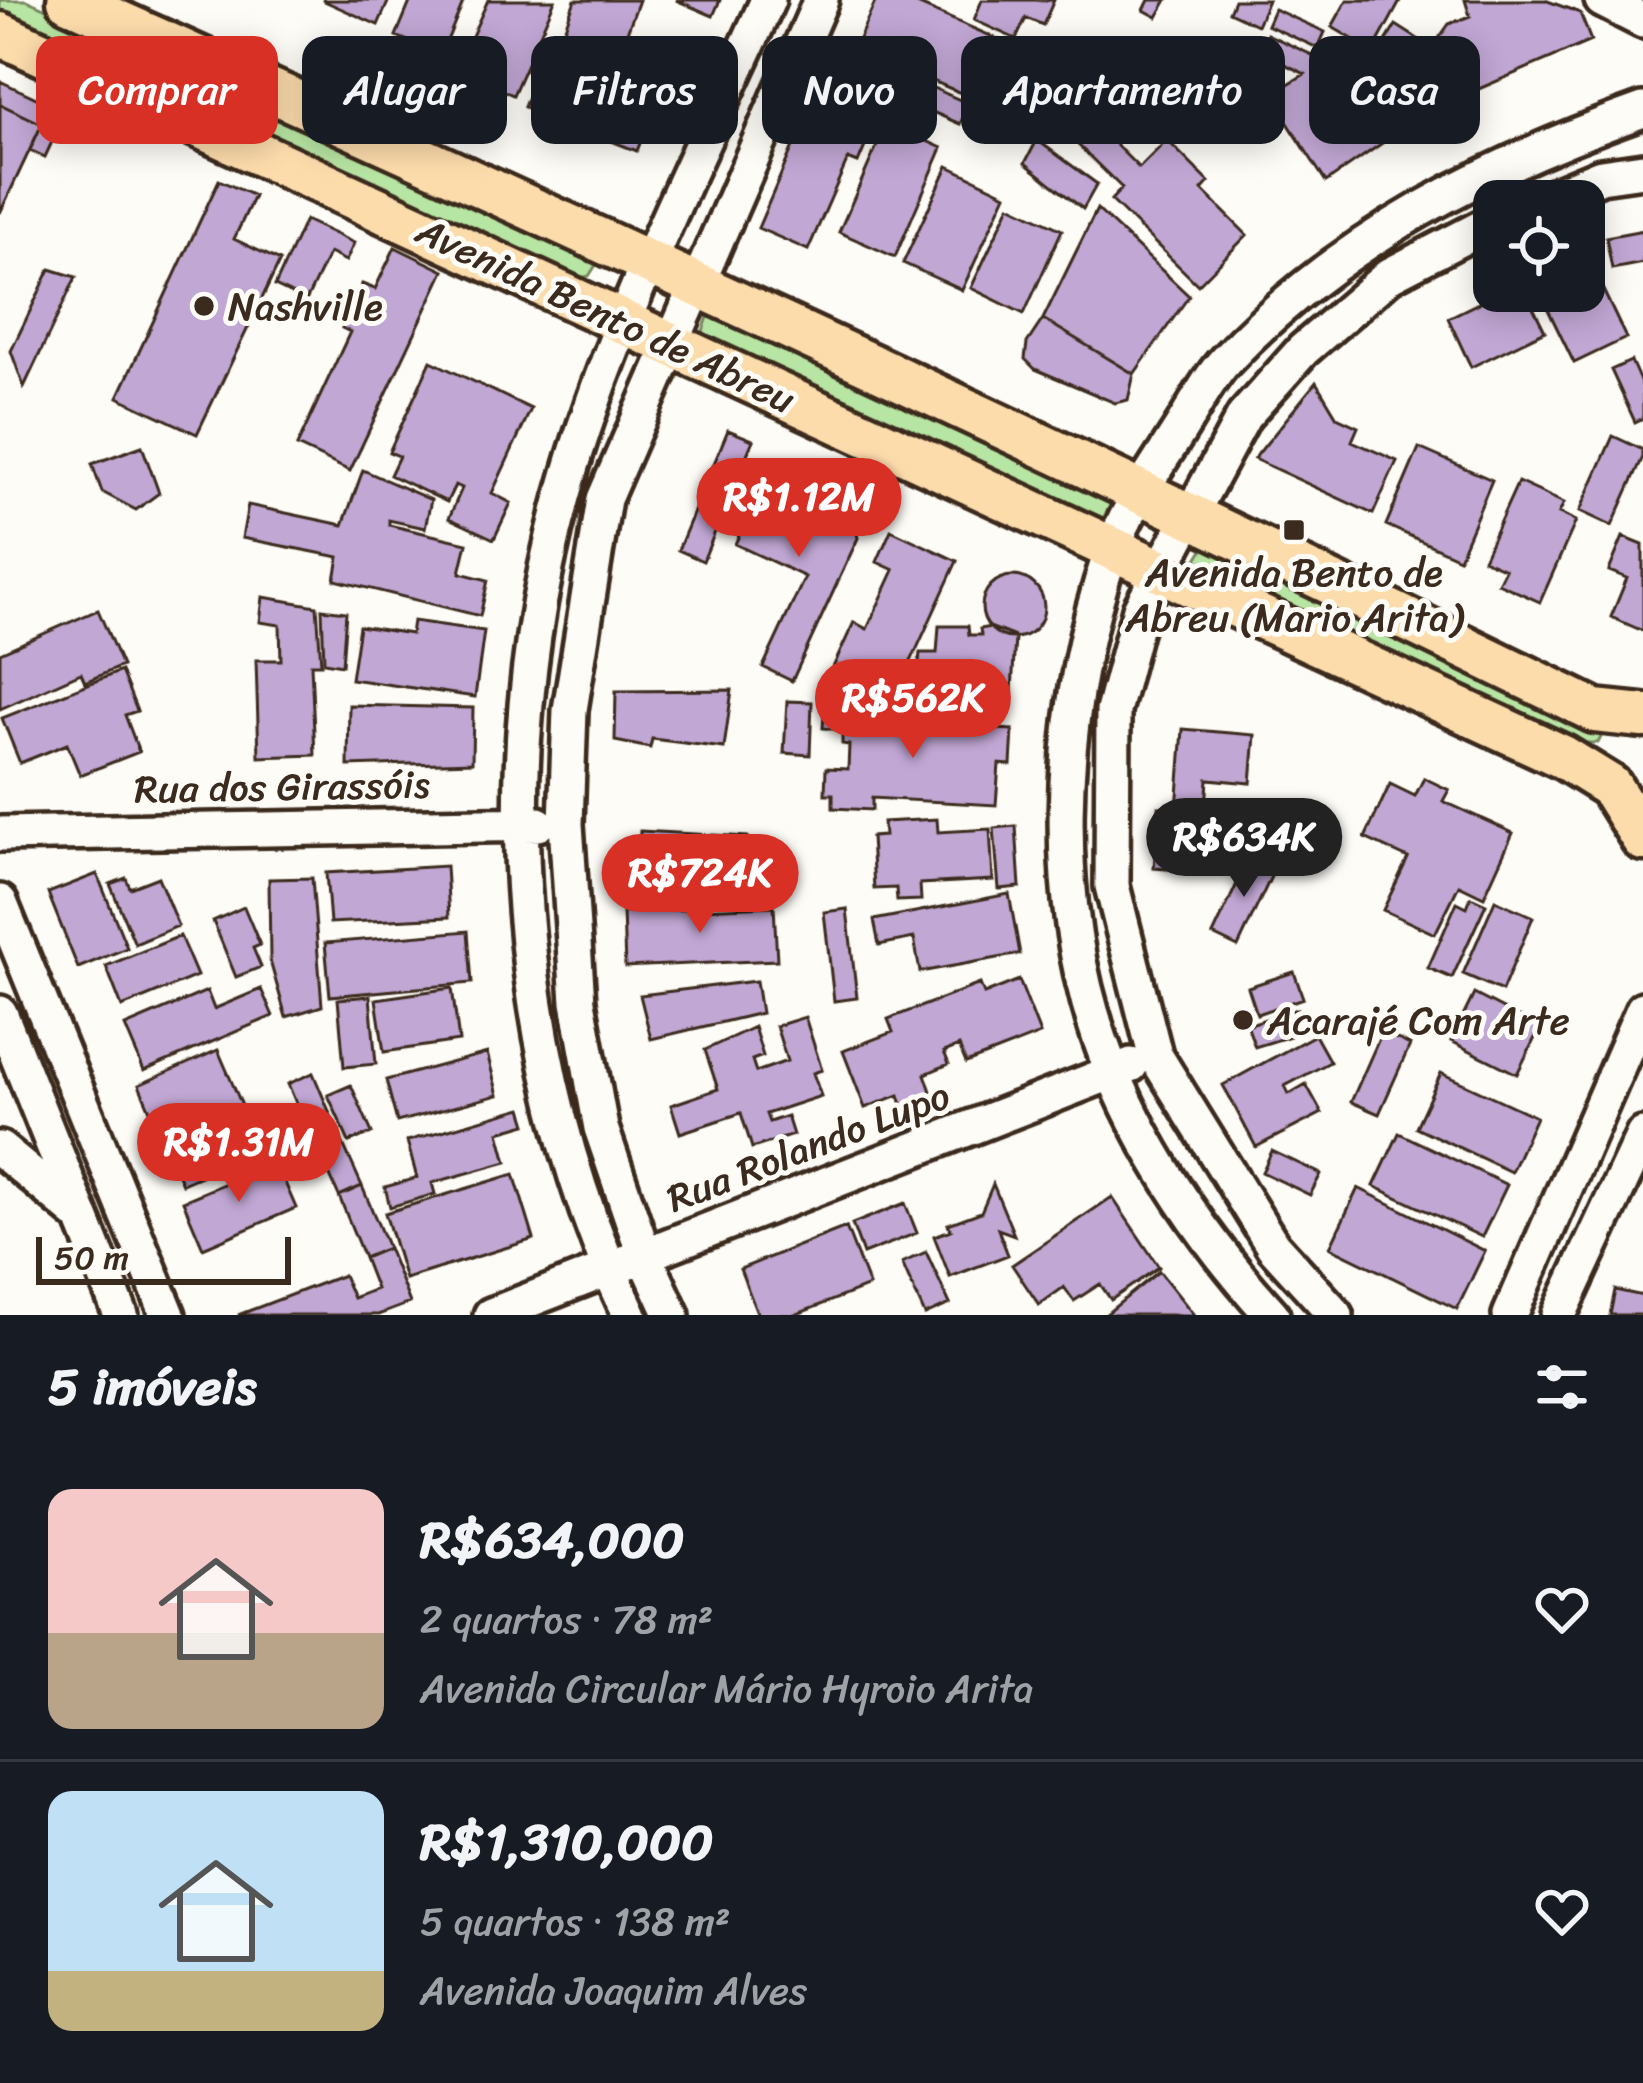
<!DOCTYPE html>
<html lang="pt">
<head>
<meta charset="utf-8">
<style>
  :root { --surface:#171b24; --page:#20242c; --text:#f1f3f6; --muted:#9ea1a6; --line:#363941; --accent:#d93025 }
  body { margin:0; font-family:Sriracha,sans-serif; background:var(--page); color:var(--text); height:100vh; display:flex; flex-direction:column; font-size:45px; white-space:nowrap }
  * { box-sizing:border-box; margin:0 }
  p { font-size:39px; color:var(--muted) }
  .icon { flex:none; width:66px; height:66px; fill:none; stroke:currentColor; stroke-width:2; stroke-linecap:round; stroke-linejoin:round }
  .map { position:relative; height:1315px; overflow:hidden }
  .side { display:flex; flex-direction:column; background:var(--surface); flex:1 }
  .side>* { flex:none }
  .guide { position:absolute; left:36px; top:36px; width:1572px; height:108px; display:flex; gap:24px }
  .tools { position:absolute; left:1473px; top:180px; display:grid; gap:24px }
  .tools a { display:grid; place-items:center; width:132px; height:132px; border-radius:24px; background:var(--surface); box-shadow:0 6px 30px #0003; font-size:60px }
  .scale { position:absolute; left:36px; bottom:30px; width:255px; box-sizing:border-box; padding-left:12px; border:6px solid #3b2a1e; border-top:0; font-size:33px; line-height:42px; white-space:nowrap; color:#3b2a1e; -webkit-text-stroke:9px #fdfcf7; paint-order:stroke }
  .price { position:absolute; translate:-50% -102px; padding:0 27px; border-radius:42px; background:var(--accent); color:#fff; font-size:39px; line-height:78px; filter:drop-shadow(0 3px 6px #0008) }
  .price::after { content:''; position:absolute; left:50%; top:72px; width:36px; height:27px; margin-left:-18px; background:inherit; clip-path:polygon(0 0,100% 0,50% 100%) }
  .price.active { background:#222; color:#fff }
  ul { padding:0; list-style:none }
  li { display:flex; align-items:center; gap:36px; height:300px; padding:0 48px }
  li+li { border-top:3px solid var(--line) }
  li span { display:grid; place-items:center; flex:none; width:336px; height:240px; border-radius:24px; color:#555 }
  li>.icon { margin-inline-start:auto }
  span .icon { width:144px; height:144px; fill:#fffc; stroke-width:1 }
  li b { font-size:51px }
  h2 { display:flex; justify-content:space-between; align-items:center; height:144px; padding:0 48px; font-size:51px }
  .tag { padding:0 42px; border-radius:24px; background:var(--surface); box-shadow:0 6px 30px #0003; font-size:42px; line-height:108px }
  .tag.active { background:var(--accent); color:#fff }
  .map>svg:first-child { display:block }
  .grass { fill:#b7e5a3; stroke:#798860; stroke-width:3 }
  .building { fill:#c1a7d4; stroke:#3b2a1e; stroke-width:3 }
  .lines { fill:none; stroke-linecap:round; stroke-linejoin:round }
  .minor-casing { stroke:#3b2a1e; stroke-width:42 }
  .major-casing { stroke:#3b2a1e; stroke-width:51 }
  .minor { stroke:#fdfcf7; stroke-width:33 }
  .major { stroke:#fddcac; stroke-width:42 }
  .poi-dot { fill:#3b2a1e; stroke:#fdfcf7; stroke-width:4.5 }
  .labels { text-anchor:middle; stroke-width:10; stroke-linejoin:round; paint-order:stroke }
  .poi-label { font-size:39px; fill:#3b2a1e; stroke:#fdfcf7; text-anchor:start }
  .street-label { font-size:39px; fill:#3b2a1e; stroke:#fdfcf7 }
</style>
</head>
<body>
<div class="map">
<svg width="1643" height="1315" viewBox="0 0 1643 1315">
  <rect width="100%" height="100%" fill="#fdfcf7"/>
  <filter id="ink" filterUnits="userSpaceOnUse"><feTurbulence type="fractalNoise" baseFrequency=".00833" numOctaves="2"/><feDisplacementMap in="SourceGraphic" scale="24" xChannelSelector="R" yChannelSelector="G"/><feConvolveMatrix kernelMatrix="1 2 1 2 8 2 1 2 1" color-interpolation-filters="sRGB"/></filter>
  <g filter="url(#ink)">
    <path class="grass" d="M0 0H26L586 249 596 265 589 276 575 279 0 19Z
      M708 317 730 318 1113 499 1103 519H1081L716 348 703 331Z
      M1205 546 1221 552 1603 733 1598 743H1577L1210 574 1197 559Z"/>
    <path class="building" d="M322 0H389L378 25Z
      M411 0H464L441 55 396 36Z
      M488 0H555L513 95 457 70Z
      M575 0H639L609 81 657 99 637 151 524 107 542 59 589 78 598 52 561 38Z
      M676 0H720L713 16Z
      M876 0H908L1007 43 982 102 855 48Z
      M982 0H1054L1043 25 1026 18 1016 39 974 20Z
      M1149 0H1167L1157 17 1144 10Z
      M1234 0H1268L1257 25 1229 12Z
      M1347 0H1401L1373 51 1332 27Z
      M1465 0H1545L1580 13 1591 41 1439 106 1367 72 1396 25 1432 48 1449 24 1470 16Z
      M1274 9 1325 32 1318 48 1267 25Z
      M1267 34 1430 110 1326 182 1270 95 1305 74 1258 51Z
      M833 53 893 80 858 163 848 159 808 250 758 228Z
      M904 75 969 104 960 124 895 96Z
      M0 81 66 112 45 157 30 150 42 124 0 104Z
      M0 104 42 124 0 213Z
      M1091 120 1139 168 1167 140 1209 182 1202 190 1247 235 1198 285 1111 200 1122 188 1072 139Z
      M887 123 942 148 895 257 839 232Z
      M1037 140 1097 184 1083 209 1025 163Z
      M948 166 1006 194 962 290 903 263Z
      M219 180 254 196 234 239 280 261 197 434 118 397Z
      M1010 205 1062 230 1024 314 971 288Z
      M1097 209 1189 296 1134 374 1043 319Z
      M305 220 354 243 346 261 329 253 306 301 275 286Z
      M1643 230V263L1612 269 1606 237Z
      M395 247 444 271 350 471 297 446 350 332 342 328 362 284 375 289Z
      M1584 250 1626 338 1574 363 1539 291H1584Z
      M50 269 76 277 24 387 11 351Z
      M1503 291H1525L1545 331 1471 367 1448 318Z
      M1043 319 1134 374 1128 400 1115 403 1035 369 1025 359 1027 343Z
      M431 361 531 409 492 493 511 503 494 539 449 518 462 488 455 485 447 502 390 475 399 456 389 452Z
      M1631 361 1643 388V418L1635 422 1611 370Z
      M1316 382 1337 417 1358 427 1352 441 1397 461 1373 514 1254 459Z
      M728 430 753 440 703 561 678 550Z
      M1613 436 1643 450V457L1612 526 1580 511Z
      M142 446 159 493 136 510 102 492 92 464Z
      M1419 448 1492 480 1459 558 1386 525Z
      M363 470 431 500 425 528 389 520V525L467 543 460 573 488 580 480 616 335 580 339 557 242 538 248 505 343 525Z
      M767 475 853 515 858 538 792 681 763 667 805 577 735 544Z
      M1518 482 1564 503 1559 513 1576 521 1540 602 1498 583 1505 569 1483 559Z
      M891 530 957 561 891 705 829 676 854 622 867 629 894 570 877 562Z
      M1623 537 1643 545V631L1611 617 1627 578 1609 571Z
      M982 607a31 31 0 1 1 62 0a31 31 0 1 1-62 0Z
      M263 597 317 606 321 664H311L315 755 259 757 256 660H281L280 625 260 622Z
      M322 609 346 612 342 665 324 662Z
      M98 610 122 666 85 682 81 673 0 709V653Z
      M413 621 484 631 475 697 351 679 359 626 411 634Z
      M939 626H968L969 635H981L980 629 990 627 1015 637 1011 710 985 707 984 718 966 717 965 727 912 724 920 653H937Z
      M121 671 137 711 125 715 139 752 80 775 67 744 20 763 2 718Z
      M732 690 724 748 652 739 650 748 615 741 616 691Z
      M825 699 866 701 864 722 1013 730 1011 765 999 764 996 805 872 798V810L833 808V794H825L826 768 848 769 849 745 842 744V730L823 728Z
      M787 701 812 702 810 755 784 753Z
      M349 705 473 708 472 762 348 766Z
      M1183 729 1255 735 1251 783 1208 779 1205 822 1225 823 1221 873 1154 868 1159 807 1177 809Z
      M1424 778 1449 790 1443 801 1513 833 1484 897 1459 885 1435 934 1383 910 1408 858 1365 838 1390 784 1415 796Z
      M937 819 938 832 990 829 993 880 920 884 921 900 897 901 896 888 874 889 871 837 884 836 883 822Z
      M1016 826 1020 887 999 889 994 828Z
      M640 831 747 837 744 873 726 872 725 894 637 888Z
      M1251 854 1276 866 1238 947 1213 935Z
      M446 866 449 917 330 923 326 873Z
      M97 874 127 948 78 968 48 893Z
      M158 877 178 926 135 944 110 884 126 878 130 888Z
      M312 878 322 1006 286 1017 270 961 269 879Z
      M1009 894 1020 954 920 972 914 938 879 945 874 920Z
      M1471 897 1486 904 1452 978 1428 968 1457 902 1467 907Z
      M1495 900 1533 917 1502 991 1463 974Z
      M774 906 777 960 625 967 623 912Z
      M244 907 260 945 253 948 261 967 236 977 213 921Z
      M847 909 857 998 834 1001 824 912Z
      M468 931 472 983 330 996 325 943Z
      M180 936 197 976 122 1007 106 966Z
      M1294 972 1303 998 1257 1014 1248 987Z
      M1019 980 1040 1034 966 1063 959 1046 944 1052 949 1064 925 1074 933 1097 903 1108 899 1095 865 1108 843 1051 893 1032 888 1019 980 984 984 994Z
      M756 981 761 1013 651 1039 640 995Z
      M452 988 459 1041 384 1052 376 999Z
      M261 989 273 1016 144 1071 125 1026 207 991 214 1009Z
      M1474 994 1540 1028 1517 1074 1451 1041Z
      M370 996 376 1064 344 1067 338 999Z
      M1297 1009 1303 1032 1255 1047 1247 1025Z
      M805 1017 822 1070 813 1073 821 1096 766 1114 769 1122 787 1116 793 1135 752 1148 741 1113 680 1133 671 1105 718 1089 705 1050 754 1027 763 1056 752 1060 756 1072 787 1061 776 1026Z
      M1382 1032 1410 1045 1379 1114 1351 1102Z
      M1315 1035 1330 1062 1285 1086 1289 1094 1306 1084 1322 1113 1256 1147 1223 1085Z
      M218 1050 261 1150 182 1184 139 1085Z
      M487 1053 498 1095 397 1122 386 1080Z
      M313 1073 336 1128 278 1153 268 1129 301 1115 288 1084Z
      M1441 1073 1536 1117 1511 1172 1416 1127Z
      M351 1085 372 1133 349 1142 328 1095Z
      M522 1108 527 1124 499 1132 507 1162 432 1183 435 1194 390 1207 385 1187 417 1178 407 1141Z
      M336 1128 362 1186 339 1196 313 1138Z
      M1399 1133 1507 1185 1482 1237 1374 1186Z
      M1272 1151 1321 1174 1310 1195 1262 1172Z
      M276 1162 296 1208 203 1248 183 1201Z
      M514 1174 534 1239 405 1279 385 1213Z
      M993 1184 1014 1235 998 1229 1008 1255 950 1277 934 1236 951 1230 948 1224 981 1212Z
      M362 1186 388 1248 364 1258 339 1196Z
      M1358 1188 1485 1251 1457 1309 1330 1247Z
      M1112 1197 1159 1267 1111 1300 1100 1284 1074 1301 1064 1287 1039 1305 1012 1265Z
      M905 1203 917 1233 863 1254 852 1224Z
      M846 1227 869 1286 795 1315H758L740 1269Z
      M388 1248 410 1303 378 1315H238L343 1275 353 1298 376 1289 364 1258Z
      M926 1252 950 1304 925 1315 902 1263Z
      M1159 1271 1194 1315H1105Z
      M1615 1290 1643 1296V1315H1610Z"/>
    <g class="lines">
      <g class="minor-casing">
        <path id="minor" d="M1602 0 1643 21
          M1541 201 1601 176 1643 170
          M0 834 538 824
          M0 902 168 1315
          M0 1013 121 1315
          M0 1149 77 1213
          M491 1315 1131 1065
          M630 1315C512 1065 491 763 563 497 610 325 696 162 768 0
          M672 1315 644 1254 601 1128 578 1002 566 824 570 710 604 499 821 0
          M1272 1315C1209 1246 1149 1160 1113 1073 1046 915 1056 714 1110 555 1126 509 1156 468 1181 428 1195 406 1208 379 1226 360 1341 238 1488 165 1643 110
          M1336 1315 1273 1246 1155 1055 1112 886 1113 711 1140 609 1244 416 1303 350 1390 275 1494 221
          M1510 1315 1643 1009
          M1559 1315 1643 1135"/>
      </g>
      <g class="major-casing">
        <path id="major" d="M69 0C582 229 1091 464 1595 711L1643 716
          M0 34 1563 757 1610 786 1643 839"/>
      </g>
      <use href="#minor" class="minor"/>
      <use href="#major" class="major"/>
    </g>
  </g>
  <g class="poi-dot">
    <circle cx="204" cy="306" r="12"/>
    <rect x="1282" y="518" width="24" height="24" rx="6"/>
    <circle cx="1243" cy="1020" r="12"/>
  </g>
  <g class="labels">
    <g class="poi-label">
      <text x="228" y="320">Nashville</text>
      <text x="1294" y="586" text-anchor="middle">Avenida Bento de<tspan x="1294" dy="45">Abreu (Mario Arita)</tspan></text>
      <text x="1267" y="1034">Acarajé Com Arte</text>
    </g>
    <g class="street-label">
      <text transform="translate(606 314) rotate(25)" y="14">Avenida Bento de Abreu</text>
      <text transform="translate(282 786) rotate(-1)" y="14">Rua dos Girassóis</text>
      <text transform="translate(808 1146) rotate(-21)" y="14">Rua Rolando Lupo</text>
    </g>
  </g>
</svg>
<div class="tools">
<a><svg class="icon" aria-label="locate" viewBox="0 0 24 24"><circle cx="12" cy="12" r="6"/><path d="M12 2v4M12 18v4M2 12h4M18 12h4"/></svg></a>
</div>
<div class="scale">50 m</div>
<b class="price" style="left:799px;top:560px">R$1.12M</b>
<b class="price" style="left:913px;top:761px">R$562K</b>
<b class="price active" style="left:1244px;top:900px">R$634K</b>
<b class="price" style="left:700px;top:936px">R$724K</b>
<b class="price" style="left:239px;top:1205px">R$1.31M</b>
<div class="guide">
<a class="tag active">Comprar</a>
<a class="tag">Alugar</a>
<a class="tag">Filtros</a>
<a class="tag">Novo</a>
<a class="tag">Apartamento</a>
<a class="tag">Casa</a>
</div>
</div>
<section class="side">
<h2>5 imóveis<svg class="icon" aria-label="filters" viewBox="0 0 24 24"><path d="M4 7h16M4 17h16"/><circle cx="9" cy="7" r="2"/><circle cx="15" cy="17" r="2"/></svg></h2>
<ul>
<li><span style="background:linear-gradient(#f6c9c9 60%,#b9a48a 0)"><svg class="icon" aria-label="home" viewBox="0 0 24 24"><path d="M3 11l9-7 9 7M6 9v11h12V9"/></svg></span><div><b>R$634,000</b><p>2 quartos · 78 m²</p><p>Avenida Circular Mário Hyroio Arita</p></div><svg class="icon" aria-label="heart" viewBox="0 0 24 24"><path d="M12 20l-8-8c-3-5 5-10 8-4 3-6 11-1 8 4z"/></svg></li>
<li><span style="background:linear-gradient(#bfe0f5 75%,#c2b280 0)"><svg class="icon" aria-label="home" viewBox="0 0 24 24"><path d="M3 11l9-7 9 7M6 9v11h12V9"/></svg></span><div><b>R$1,310,000</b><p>5 quartos · 138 m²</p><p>Avenida Joaquim Alves</p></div><svg class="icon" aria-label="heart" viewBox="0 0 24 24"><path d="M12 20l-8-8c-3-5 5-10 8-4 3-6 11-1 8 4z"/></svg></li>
</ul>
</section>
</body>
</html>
